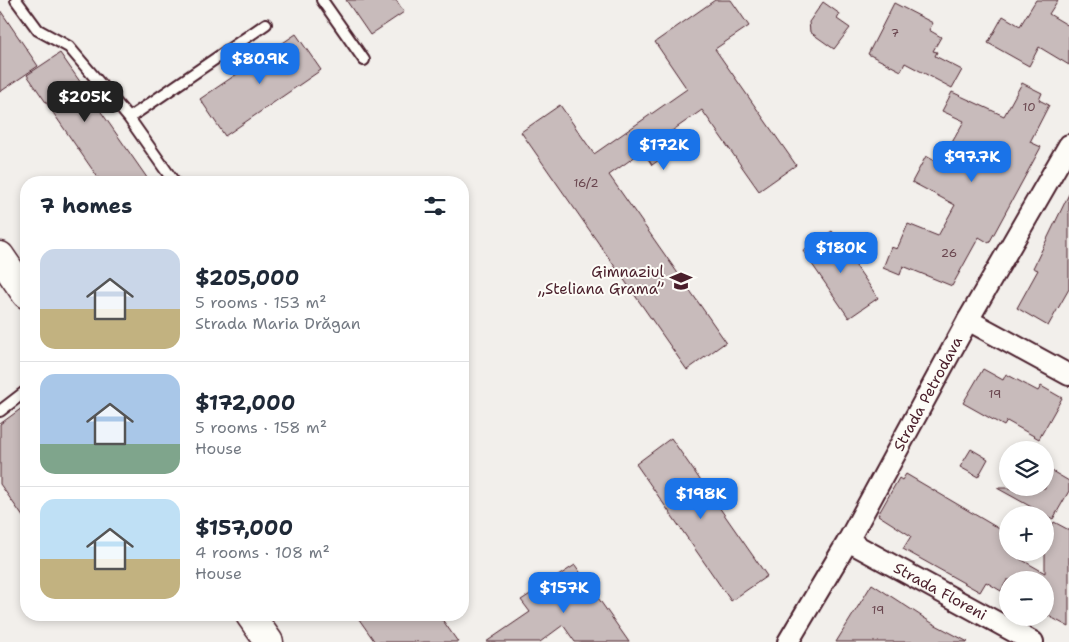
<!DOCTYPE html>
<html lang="en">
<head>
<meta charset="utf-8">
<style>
  :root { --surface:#fff; --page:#f6f6f7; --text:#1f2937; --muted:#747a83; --line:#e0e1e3; --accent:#1a73e8 }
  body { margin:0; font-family:"Shantell Sans",sans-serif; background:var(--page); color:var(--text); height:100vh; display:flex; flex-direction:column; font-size:19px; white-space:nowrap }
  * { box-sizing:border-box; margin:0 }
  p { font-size:16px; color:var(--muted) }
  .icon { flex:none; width:28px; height:28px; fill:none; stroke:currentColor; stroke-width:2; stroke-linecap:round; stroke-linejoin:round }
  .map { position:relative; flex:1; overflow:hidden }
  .details { position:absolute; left:20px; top:176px; width:449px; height:445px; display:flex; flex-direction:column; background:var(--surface); border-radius:20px; box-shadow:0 2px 8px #0003 }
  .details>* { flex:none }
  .controls { position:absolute; left:999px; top:441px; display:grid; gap:10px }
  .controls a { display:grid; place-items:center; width:55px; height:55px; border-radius:50%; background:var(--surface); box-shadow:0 2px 8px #0003; font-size:25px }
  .price { position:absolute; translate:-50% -42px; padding:0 11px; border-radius:10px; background:var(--accent); color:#fff; font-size:16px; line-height:32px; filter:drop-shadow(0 1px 2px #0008) }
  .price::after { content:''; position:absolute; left:50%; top:30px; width:15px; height:11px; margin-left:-8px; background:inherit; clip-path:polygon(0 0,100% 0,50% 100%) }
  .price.active { background:#222; color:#fff }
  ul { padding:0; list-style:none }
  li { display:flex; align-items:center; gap:15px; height:125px; padding:0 20px }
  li+li { border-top:1px solid var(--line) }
  li span { display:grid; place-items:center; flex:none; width:140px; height:100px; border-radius:15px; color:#555 }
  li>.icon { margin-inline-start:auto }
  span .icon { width:60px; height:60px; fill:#fffc; stroke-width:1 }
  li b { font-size:21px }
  h2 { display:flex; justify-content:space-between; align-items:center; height:60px; padding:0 20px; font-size:21px }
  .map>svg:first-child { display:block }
  .building { fill:#c8bbbb; stroke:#4a1f2b }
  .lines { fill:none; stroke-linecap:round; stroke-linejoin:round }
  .service-casing { stroke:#4a1f2b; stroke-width:14 }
  .minor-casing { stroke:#4a1f2b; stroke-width:24 }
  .secondary-casing { stroke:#4a1f2b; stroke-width:31 }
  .service { stroke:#fdfcf7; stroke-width:10 }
  .minor { stroke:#fdfcf7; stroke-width:20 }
  .secondary { stroke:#fdfcf7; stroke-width:28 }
  .labels { text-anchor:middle; stroke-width:4; stroke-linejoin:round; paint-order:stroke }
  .number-label { font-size:12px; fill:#6a464f }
  .poi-label { font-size:15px; fill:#4a1f2b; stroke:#fdfcf7; text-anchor:end }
  .street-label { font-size:15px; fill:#4a1f2b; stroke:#fdfcf7 }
</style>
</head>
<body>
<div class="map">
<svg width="1069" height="642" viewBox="0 0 1069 642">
  <rect width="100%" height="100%" fill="#f2efeb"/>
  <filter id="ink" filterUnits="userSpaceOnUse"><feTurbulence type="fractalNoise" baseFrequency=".02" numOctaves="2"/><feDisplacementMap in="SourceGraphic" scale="10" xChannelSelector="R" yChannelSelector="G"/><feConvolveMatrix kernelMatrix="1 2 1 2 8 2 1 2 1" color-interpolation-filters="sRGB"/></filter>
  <g filter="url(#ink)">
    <path class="building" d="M346 0H396L404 12 370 35Z
      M715 0H731L749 26 715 49 796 165 759 191 702 110 666 135 676 148 652 165 643 151 609 175 726 342 687 370 521 132 560 105 594 154 687 89 655 42Z
      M1036 0H1058L1049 14 1069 26V65L1039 47 1029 66 988 43 1003 16 1020 26Z
      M823 2 840 14 837 19 850 28 834 49 810 32 809 22Z
      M894 3 933 23 929 30 941 37 933 51 937 52 935 56 962 70 952 88 905 63 901 71 868 54Z
      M0 10 38 66 0 92Z
      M296 34 321 70 225 136 200 99Z
      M60 53 150 182H101L27 75Z
      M1022 83 1042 93 1039 100 1049 105 1030 142 1041 147 989 243 979 237 952 286 903 266 900 275 883 268 891 247 897 249 908 224 938 236 955 205 912 182 926 156 940 164 964 121 942 111 952 92 1004 116Z
      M1069 194V289L1048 326 1017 308 1038 270 1033 268Z
      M832 231 878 298 849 318 803 251Z
      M983 369 1003 380 1006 374 1038 391 1041 386 1062 398 1039 439 1007 421 1004 426 963 403Z
      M26 405V521L0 484V424Z
      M671 438 767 576 731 601 636 464Z
      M971 449 988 459 978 477 960 467Z
      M1045 467 1069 481V491L1053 519 997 488H1045Z
      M906 474 1008 534V552L1045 573V538L1054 522 1069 530V627L1045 614V580H1007L1001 591 986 582 980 592 903 549 911 536 878 515 899 478 902 480Z
      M575 565 629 642H575L563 625 540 642H486L530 612 521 600Z
      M872 584 932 623 968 642H836Z
      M356 615H439L458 642H375Z"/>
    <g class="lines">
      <g class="service-casing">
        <path id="service" d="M16 0 38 30 69 47 129 118 174 182
          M322 0 364 60
          M129 118 266 24
          M0 411 26 391"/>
      </g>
      <g class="minor-casing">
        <g id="minor">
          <path d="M968 320 1069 375"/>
          <path id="s1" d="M848 541 1033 642"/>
          <path id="s2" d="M788 642 848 541 968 320 1069 145"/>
        </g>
      </g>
      <g class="secondary-casing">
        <path id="secondary" d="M0 256 26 294
          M250 615 269 642"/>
      </g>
      <use href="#service" class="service"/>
      <use href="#minor" class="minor"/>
      <use href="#secondary" class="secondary"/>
    </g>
  </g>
  <defs>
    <g id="school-bare" transform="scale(1.725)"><path d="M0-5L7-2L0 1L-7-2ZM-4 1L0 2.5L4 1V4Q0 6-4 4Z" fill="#4a1f2b" stroke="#fdfcf7" stroke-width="2.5" paint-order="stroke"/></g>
  </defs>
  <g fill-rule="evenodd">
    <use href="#school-bare" x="681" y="281"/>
  </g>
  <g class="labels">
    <g class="number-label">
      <text x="895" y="37">7</text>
      <text x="1029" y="111">10</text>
      <text x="586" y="187">16/2</text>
      <text x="949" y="257">26</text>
      <text x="995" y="398">19</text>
      <text x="878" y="614">19</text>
    </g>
    <g class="poi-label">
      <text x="664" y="277">Gimnaziul<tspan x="664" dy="17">„Steliana Grama”</tspan></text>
    </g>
    <g class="street-label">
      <text dy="5" stroke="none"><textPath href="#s2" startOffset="285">Strada Petrodava</textPath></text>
      <text dy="5" stroke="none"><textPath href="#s1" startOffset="105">Strada Floreni</textPath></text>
    </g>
  </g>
</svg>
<div class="controls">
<a><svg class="icon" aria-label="layers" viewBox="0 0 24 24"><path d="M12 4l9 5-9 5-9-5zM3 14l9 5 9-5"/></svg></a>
<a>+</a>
<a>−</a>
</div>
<b class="price" style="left:260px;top:85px">$80.9K</b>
<b class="price active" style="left:85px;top:123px">$205K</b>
<b class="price" style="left:664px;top:171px">$172K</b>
<b class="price" style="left:972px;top:183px">$97.7K</b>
<b class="price" style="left:841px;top:274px">$180K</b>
<b class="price" style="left:701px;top:520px">$198K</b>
<b class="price" style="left:564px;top:614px">$157K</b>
<section class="details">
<h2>7 homes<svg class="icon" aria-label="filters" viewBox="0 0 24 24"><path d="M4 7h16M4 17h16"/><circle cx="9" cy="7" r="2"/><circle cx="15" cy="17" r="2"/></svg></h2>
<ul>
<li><span style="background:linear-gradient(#c9d6e8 60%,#c2b280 0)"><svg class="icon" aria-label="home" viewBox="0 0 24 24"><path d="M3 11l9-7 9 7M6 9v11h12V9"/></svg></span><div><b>$205,000</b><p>5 rooms · 153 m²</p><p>Strada Maria Drăgan</p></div></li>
<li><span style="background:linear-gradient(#a9c7e8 70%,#7fa58c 0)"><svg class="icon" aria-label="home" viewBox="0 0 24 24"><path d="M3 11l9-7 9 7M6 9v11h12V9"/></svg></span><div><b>$172,000</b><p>5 rooms · 158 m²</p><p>House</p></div></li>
<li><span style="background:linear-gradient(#bfe0f5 60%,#c2b280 0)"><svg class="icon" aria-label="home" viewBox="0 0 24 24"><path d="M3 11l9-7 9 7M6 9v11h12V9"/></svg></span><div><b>$157,000</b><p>4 rooms · 108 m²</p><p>House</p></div></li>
</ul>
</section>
</div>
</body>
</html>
